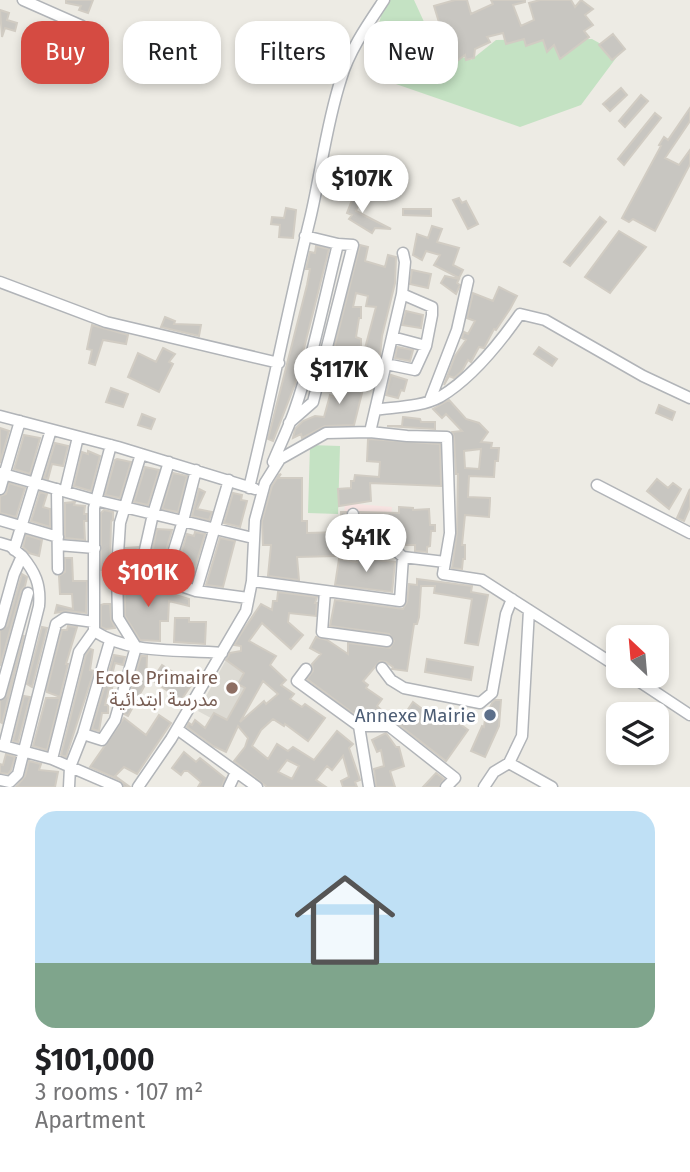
<!DOCTYPE html>
<html lang="en">
<head>
<meta charset="utf-8">
<style>
  :root { --surface:#fff; --page:#f2f2f2; --text:#202124; --muted:#757577; --line:#e0e0e0; --accent:#d54b42 }
  body { margin:0; font-family:"Fira Sans","Noto Sans Arabic",sans-serif; background:var(--page); color:var(--text); height:100vh; display:flex; flex-direction:column; font-size:26px; white-space:nowrap }
  * { box-sizing:border-box; margin:0 }
  p { font-size:23px; color:var(--muted) }
  .icon { flex:none; width:38px; height:38px; fill:none; stroke:currentColor; stroke-width:2; stroke-linecap:round; stroke-linejoin:round }
  .map { position:relative; height:787px; overflow:hidden }
  .side { display:flex; flex-direction:column; background:var(--surface); flex:1 }
  .side>* { flex:none }
  .banner { position:absolute; left:21px; top:21px; width:649px; height:63px; display:flex; gap:14px }
  .needle { width:46px; rotate:334deg }
  .buttons { position:absolute; left:606px; top:625px; display:grid; gap:14px }
  .buttons a { display:grid; place-items:center; width:63px; height:63px; border-radius:14px; background:var(--surface); box-shadow:0 4px 10px #0003; font-size:35px }
  .price { position:absolute; translate:-50% -60px; padding:0 16px; border-radius:24px; background:#fff; color:#222; font-size:23px; line-height:46px; filter:drop-shadow(0 2px 4px #0008) }
  .price::after { content:''; position:absolute; left:50%; top:42px; width:21px; height:16px; margin-left:-10px; background:inherit; clip-path:polygon(0 0,100% 0,50% 100%) }
  .price.current { background:var(--accent); color:#fff }
  ul { padding:0; list-style:none }
  li { display:grid; align-content:center; gap:14px; height:371px; padding:0 35px }
  li+li { border-top:2px solid var(--line) }
  li span { display:grid; place-items:center; height:217px; border-radius:21px; color:#555 }
  li>.icon { margin-inline-start:auto }
  span .icon { width:126px; height:126px; fill:#fffc; stroke-width:1 }
  li b { font-size:30px }
  .tag { padding:0 24px; border-radius:21px; background:var(--surface); box-shadow:0 4px 10px #0003; font-size:24px; line-height:63px }
  .tag.current { background:var(--accent); color:#fff }
  .map>svg:first-child { display:block }
  .education { fill:#dcdad3 }
  .medical { fill:#f8e4e2 }
  .green { fill:#c4e2c3 }
  .building { fill:#c8c6c1; stroke:#d1ccc3; stroke-width:2; fill-rule:evenodd }
  .lines { fill:none; stroke-linecap:round; stroke-linejoin:round }
  .minor-casing { stroke:#b1b4b8; stroke-width:13 }
  .minor { stroke:#fff; stroke-width:10 }
  .education-dot { fill:#8d6e63; stroke:#fff; stroke-width:2.5 }
  .service-dot { fill:#5c6f8a; stroke:#fff; stroke-width:2.5 }
  .labels { text-anchor:middle; stroke-width:6; stroke-linejoin:round; paint-order:stroke }
  .education-label { font-size:19px; fill:#785e54; stroke:#fff; text-anchor:end }
  .service-label { font-size:19px; fill:#4e5e75; stroke:#fff; text-anchor:end }
</style>
</head>
<body>
<div class="map">
<svg width="690" height="787" viewBox="0 0 690 787">
  <rect width="100%" height="100%" fill="#edebe4"/>
  <path class="education" d="M227 658 260 676 231 729 198 711Z"/>
  <path class="medical" d="M345 503 392 507 388 550 341 549Z"/>
  <path class="green" d="M387 0H414L436 48 471 60 496 40 592 39 619 54 581 105 520 127 367 74 383 7Z
    M310 445 340 446 338 514 308 513Z"/>
  <path class="building" d="M66 0H93L88 13 79 10 81 6 66 3Z
    M455 0H467L471 14 493 4 491 0H525V2L513 5 521 26 534 20 529 3 540 0H571L575 7 581 0 593 9 585 15 593 25 584 31 589 37 560 59 554 45 547 52 543 40 526 46 524 39 506 44 503 33 487 37 490 42 475 49 474 58 466 60 465 55 453 64 447 56 444 59 427 35 441 29 434 6Z
    M0 10 9 13 7 20 17 23 15 31 5 28 2 37Z
    M613 34 625 49 612 60 599 45Z
    M621 88 627 95 610 111 603 104Z
    M641 95 648 101 625 127 619 121Z
    M690 108V121L665 158 679 165 690 150V164L655 231 633 219 629 222 622 218 661 146 659 145 664 137 668 140Z
    M655 113 661 118 624 165 618 159Z
    M356 190 363 193 356 211 391 229 375 228 372 233 349 219 352 215 347 213Z
    M459 198 462 203 466 201 478 224 468 229 453 200Z
    M286 208 296 210 293 238 279 237 280 225 271 224 272 217 284 218Z
    M403 209H431V216L403 215Z
    M600 217 606 222 570 266 564 262Z
    M432 226 442 229 437 242 459 248 453 265 463 270 459 278 434 265 440 255 426 251 422 260 413 255 417 234 428 238Z
    M619 231 646 247 610 293 585 277Z
    M360 245 368 247 365 261 385 267 388 255 396 257 395 283 382 336 380 356 364 352 376 307 366 306 368 296 356 293 353 307H361V318H359L356 337 361 339V351L356 365 340 361 338 371 329 369Z
    M316 246 329 249 295 384 273 441 268 439 307 285 310 269H306L310 252 315 253Z
    M412 270 431 274 428 288 410 284Z
    M445 276 459 279 457 283 460 285 456 294 441 283Z
    M499 287 517 296 510 309 496 330 494 329 484 348 479 347 471 362 468 360 462 371 454 378 449 376 444 385 455 356 466 340 462 338 464 332 468 334 475 321 467 318 473 293 493 301Z
    M406 311 423 315 421 328 402 325Z
    M165 317 175 321 174 324 201 325 199 336 161 327Z
    M92 325 128 335 126 344 103 340 95 365 89 363 92 350 87 349Z
    M397 347 413 350 410 361 395 358Z
    M539 347 557 359 552 366 534 354Z
    M163 348 175 354 169 362 173 364 159 392 128 377 138 353 156 362Z
    M354 365 372 367 371 374 367 373 354 425 325 426 302 438 301 434 293 438 295 429 303 421 315 416 324 417 330 395 335 397 338 387 350 390Z
    M391 375 407 380 404 391 401 390 398 398 386 395Z
    M111 388 128 394 123 407 106 402Z
    M449 400 466 419 479 423 488 432 481 442 492 443 491 448H499L498 461H495L494 477 469 476 468 497 490 498V501L489 517 465 515 462 545H465V559H463L462 569 452 568 457 533 458 474H456L454 437 452 432 462 431 446 414 442 418 433 409ZM481 449 479 469 465 468 464 451Z
    M659 405 675 412 672 420 656 413Z
    M142 414 155 419 151 429 138 425Z
    M403 417 420 419 421 422H435V429L387 426H402Z
    M0 428 9 431 0 463Z
    M24 435 40 438 30 474 14 469Z
    M368 439 440 444 441 486 370 483 371 501 339 506 338 489 351 488V481H354L355 475 379 477 380 462 367 461Z
    M55 443 68 446 63 466 52 464 48 479 44 478Z
    M88 451 100 456 91 491 74 486 82 452 88 454Z
    M117 459 131 462 120 498 105 495 115 460Z
    M145 467 159 470 148 505 134 502Z
    M173 473 187 476 178 512 162 509Z
    M281 474 278 478H302V521H307V533L342 532 341 512H346V534L348 542H341L336 556 297 557 299 580 268 576 271 545H263L262 521 272 486 279 475Z
    M657 479 668 488 673 483 681 489 669 509 647 491Z
    M9 483 25 488 16 517 0 513V496L6 494Z
    M199 489 205 492 197 509 212 512 209 520 192 516Z
    M690 489V507L684 521 677 518Z
    M40 492 47 494 43 507 50 509V527L31 521Z
    M233 493 242 495 241 500 247 501 240 527 224 523Z
    M75 502 74 505 85 506 84 514H87V521H84L85 540 65 538V503Z
    M399 507 413 508V510L429 509 430 525H435V531H431L430 546 427 547V552L415 551V545H400L398 542V534L360 530V512L399 513Z
    M104 510 113 512V520L111 521 110 568 101 570V513Z
    M157 529 172 530 160 571 149 567Z
    M195 532 205 534 191 581 174 576 187 534 194 536Z
    M26 535 42 540 39 556 29 553 23 547Z
    M220 538 235 541 223 587 206 585Z
    M138 547 134 564 125 563 126 548Z
    M65 558H72L73 581H87L86 613 66 611 55 613 57 605 73 609 72 594H60L59 576 65 572Z
    M357 558 395 562 392 592 335 585 339 559 357 562Z
    M22 574 27 577 25 586 21 591 0 666V631L7 626Z
    M125 578 137 579 136 583 189 599V606L169 601 168 621H160V641L140 640 125 616Z
    M417 579 472 586 471 592 488 595 478 645 465 643 472 599 434 593 435 586H421L419 617 417 624H414L407 671 392 669 393 667 386 662 380 661 363 681 368 685 366 688 382 699 377 706 391 719H377L371 713 366 719H361L307 679 313 671 312 664 321 654 310 648 316 637 327 640 348 654V643L390 648 394 641 389 634 330 626 335 600 403 609 407 602 409 584 417 585Z
    M278 592 317 597 315 603H317L316 616 289 613 288 622 303 635 291 649 262 623 249 641 276 656 270 665 286 680 281 685 294 694 290 699 302 707 305 704 325 718 308 741 285 724 284 726 273 719 261 730 252 746 268 759 277 744 288 751 293 747 314 760 337 731 353 744 349 748 360 780 355 782 357 787H343L341 781 349 777 343 756 332 770 327 766 316 780 326 787H267L234 761 245 747 248 738 238 726 226 752 213 746 187 727 189 723 192 725 195 720 205 728 214 713 227 720 245 688 238 684 244 673 226 660 230 653 241 651V646L234 645 242 632 261 604 272 610 273 601H277ZM263 681 278 694 266 704 264 701 240 722ZM287 760 299 766 292 779 278 772Z
    M104 604H110L111 619 115 628 106 629 101 627V605Z
    M175 618H189V622H206L205 644 174 642Z
    M68 626 77 627 66 664H68L60 697 47 692V689L62 630H67Z
    M42 627 47 628 32 687 27 684Z
    M24 635 2 723 0 722V701L7 696Z
    M90 649 93 650 90 670 94 671 66 757 61 755 86 655Z
    M114 655 125 657 123 665 115 663 111 679 119 681 118 684 113 682 112 689 109 688 105 705H108V713H102L99 731 92 729Z
    M141 656H147L146 683 128 716 124 714Z
    M427 659 473 667 471 680 425 672Z
    M162 665 192 684 181 700 152 680Z
    M24 696 30 697 18 742 13 741Z
    M46 698H60L47 750 33 746Z
    M495 700H501L499 726 485 757 471 751 482 726 484 727 485 719 492 703Z
    M413 702 433 717 436 712 442 717 445 713 468 730 446 761 398 724Z
    M159 715 171 723 137 774 124 767 115 776 130 787H124L120 780 90 767 124 718 146 735Z
    M386 733 396 747H399L404 766 390 771 395 787H376L374 769 384 766 381 750 377 752 372 740Z
    M184 752 196 762 200 758 225 778 222 787H198L201 782 188 771H184L181 775 172 768Z
    M6 754 15 757 11 770 8 774 0 773V764L3 765Z
    M29 761 41 764 39 770 58 772 55 787H16L25 776Z
    M436 773 444 779 439 787H423Z"/>
  <g class="lines">
    <g class="minor-casing">
      <path id="minor" d="M23 0 82 26
        M305 236 338 244
        M0 282 106 322 279 363
        M392 337 426 346 432 315V307L402 294
        M386 364 415 370 426 346
        M430 400 457 330 468 281
        M375 410C395 407 422 407 440 397 472 378 499 344 520 314L545 320 643 376 690 398
        M0 416 118 447 255 489
        M370 432 402 294 405 262 403 253
        M169 462 153 514 140 572 196 591 248 598
        M273 462C280 445 288 429 294 412 313 357 324 300 338 244L353 245 313 402 289 423
        M0 473 91 499 253 538
        M597 485 690 533
        M249 488C271 398 288 308 310 219 321 173 326 125 341 79 349 51 368 24 384 0
        M0 489 20 421
        M57 489 58 569
        M65 491 78 437
        M353 514V534L358 538 384 540 403 557
        M0 520 58 537
        M0 543 10 546 22 556 14 574 0 624
        M58 545 95 548
        M14 550 51 430
        M117 570 140 572
        M165 579 183 521 196 470
        M252 581 400 601 403 557 445 562
        M196 591 229 480
        M325 591 322 632 387 641
        M94 631C131 655 179 649 222 653
        M382 668 391 680 404 688 480 703 492 693 506 614 512 599
        M306 669 297 681 359 726H389L455 778 446 787
        M631 676 690 715
        M0 694 28 593
        M359 726 369 787
        M177 729 257 787
        M83 734 102 740 115 720 136 647 118 618 117 570 120 523 141 454
        M0 745 52 759 117 787
        M4 746 39 606C41 584 35 572 22 556
        M52 759 79 652 94 631V508L111 445
        M509 763 552 787
        M0 780 10 782 18 774 56 624 65 618 94 622
        M69 787 70 767 83 734 110 641
        M138 787 171 739 246 611 252 581 255 520 265 483 280 459 326 433 370 432 407 436 447 437 450 533 443 574 482 580 618 667
        M229 787 236 772
        M484 787 494 772 509 763 522 736 529 610"/>
    </g>
    <use href="#minor" class="minor"/>
  </g>
  <circle class="education-dot" cx="232" cy="688" r="7"/>
  <circle class="service-dot" cx="490" cy="715" r="7"/>
  <g class="labels">
    <g class="education-label">
      <text x="218" y="684">Ecole Primaire<tspan x="218" dy="22">مدرسة ابتدائية</tspan></text>
    </g>
    <g class="service-label">
      <text x="476" y="722">Annexe Mairie</text>
    </g>
  </g>
</svg>
<div class="buttons">
<a><svg class="needle" viewBox="-14 -14 28 28"><path d="M0-13l5 13h-10z" fill="#e53935"/><path d="M0 13l5-13h-10z" fill="#757577"/></svg></a>
<a><svg class="icon" aria-label="layers" viewBox="0 0 24 24"><path d="M12 4l9 5-9 5-9-5zM3 14l9 5 9-5"/></svg></a>
</div>
<b class="price" style="left:362px;top:215px">$107K</b>
<b class="price" style="left:339px;top:406px">$117K</b>
<b class="price" style="left:366px;top:574px">$41K</b>
<b class="price current" style="left:148px;top:609px">$101K</b>
<div class="banner">
<a class="tag current">Buy</a>
<a class="tag">Rent</a>
<a class="tag">Filters</a>
<a class="tag">New</a>
</div>
</div>
<section class="side">
<ul>
<li><span style="background:linear-gradient(#bfe0f5 70%,#7fa58c 0)"><svg class="icon" aria-label="home" viewBox="0 0 24 24"><path d="M3 11l9-7 9 7M6 9v11h12V9"/></svg></span><div><b>$101,000</b><p>3 rooms · 107 m²</p><p>Apartment</p></div></li>
</ul>
</section>
</body>
</html>
